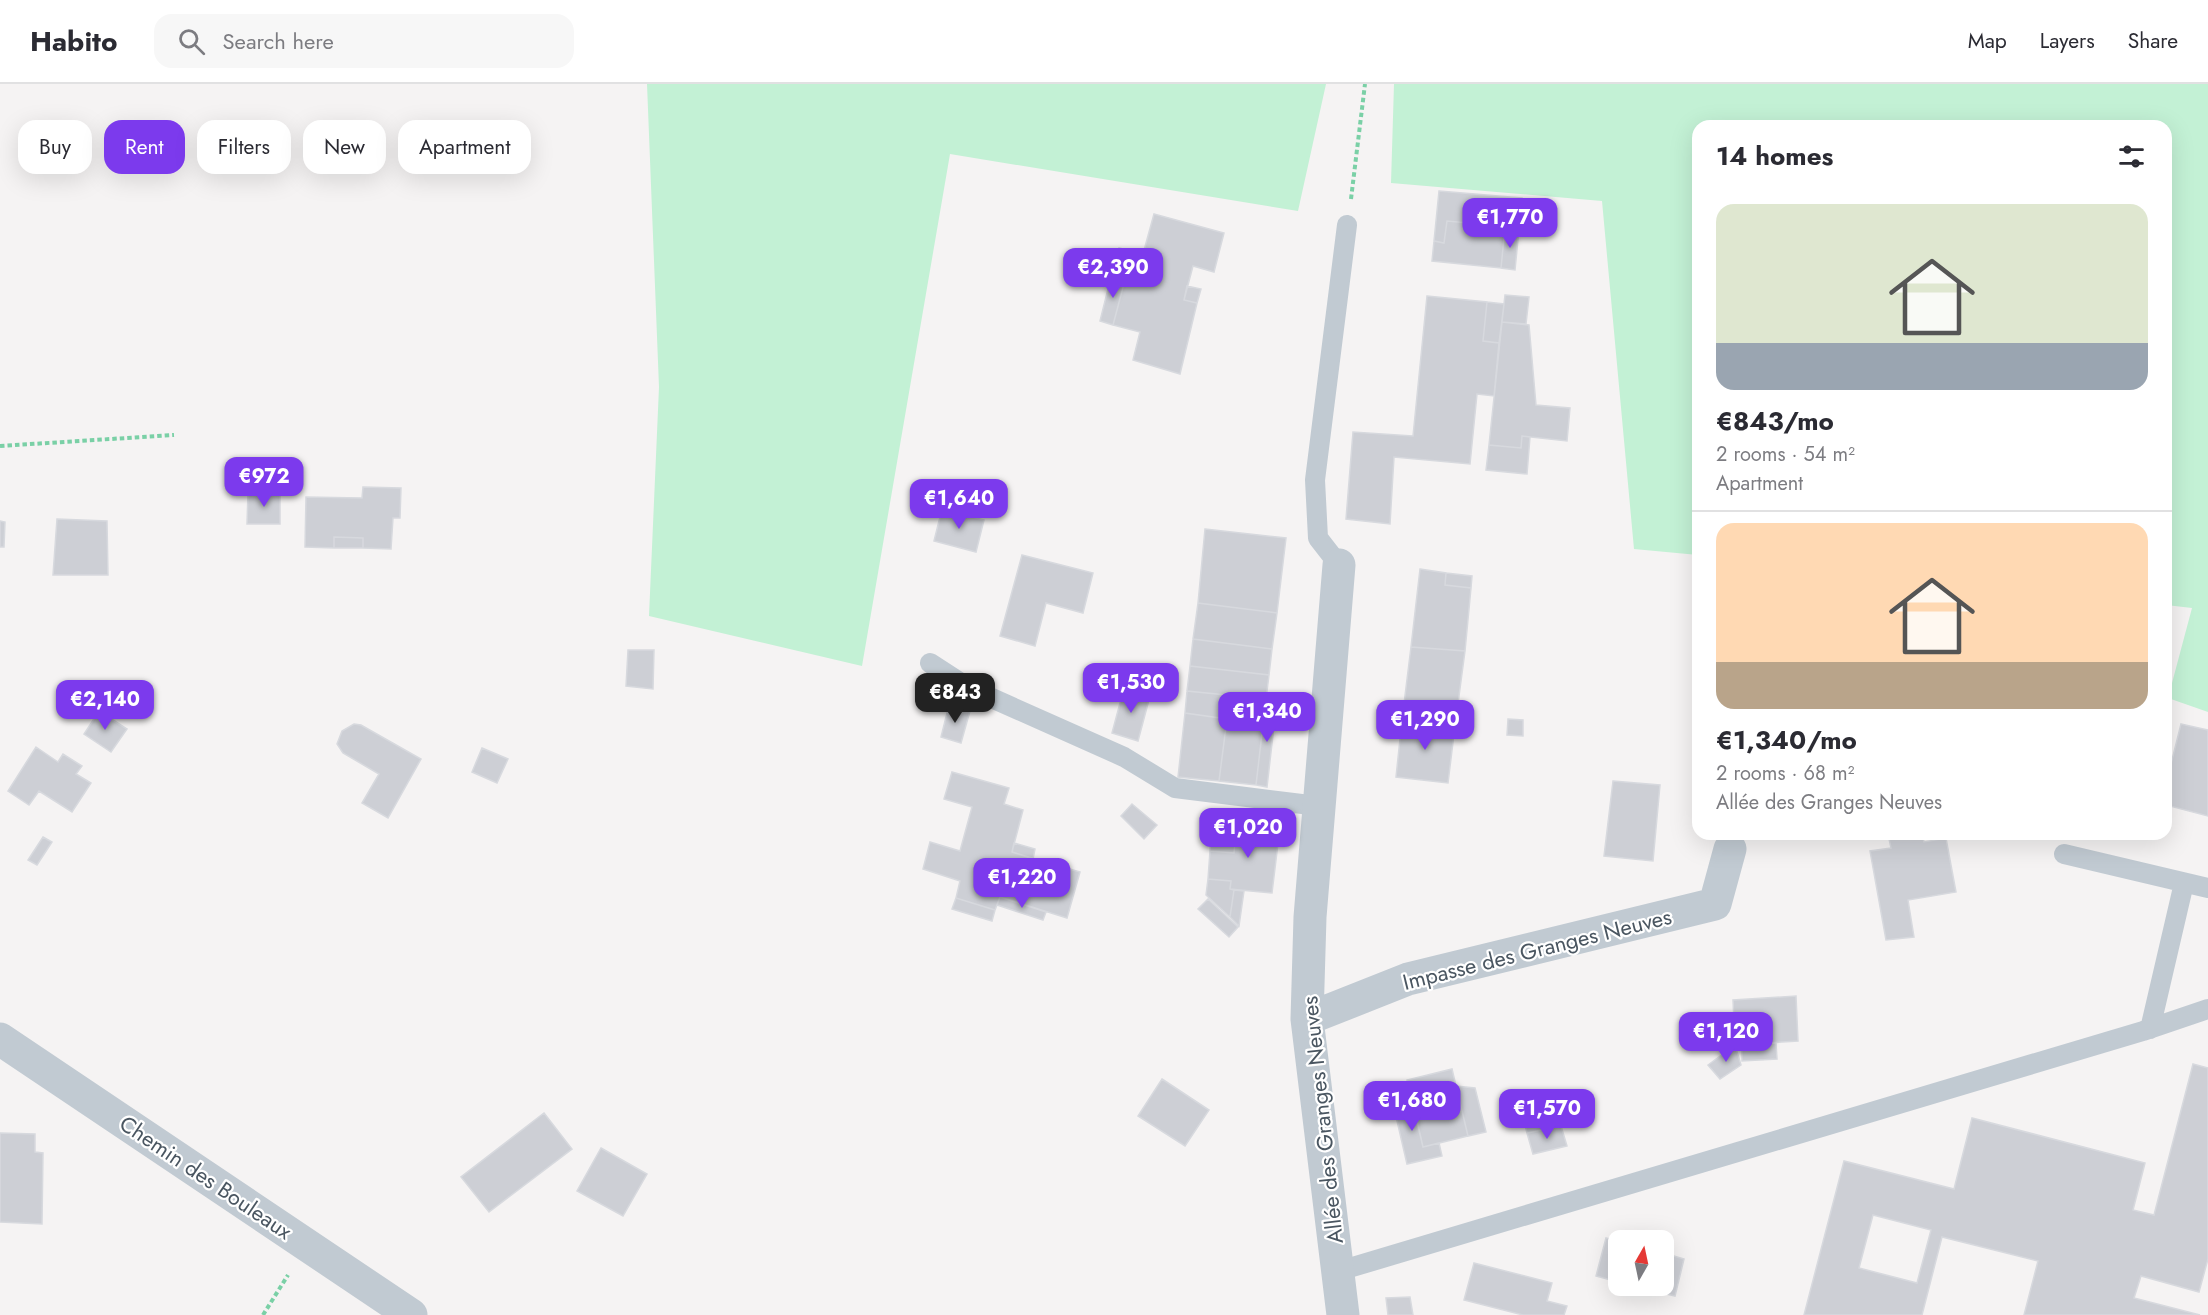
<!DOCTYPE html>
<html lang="en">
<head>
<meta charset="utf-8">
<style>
  :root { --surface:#fff; --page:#f7f7f7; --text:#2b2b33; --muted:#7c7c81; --line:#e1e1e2; --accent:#7c3aed }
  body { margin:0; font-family:Jost,sans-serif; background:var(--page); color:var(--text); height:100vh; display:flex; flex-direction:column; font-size:22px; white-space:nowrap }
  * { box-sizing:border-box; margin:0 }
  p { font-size:20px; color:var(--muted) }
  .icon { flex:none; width:33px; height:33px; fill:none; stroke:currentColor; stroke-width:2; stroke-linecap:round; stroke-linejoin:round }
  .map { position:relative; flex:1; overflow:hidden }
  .side { position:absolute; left:1692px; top:36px; width:480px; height:720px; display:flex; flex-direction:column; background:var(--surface); border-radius:18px; box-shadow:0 6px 24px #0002 }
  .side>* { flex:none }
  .hud { position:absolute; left:18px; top:36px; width:570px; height:54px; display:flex; gap:12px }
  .needle { width:39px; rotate:9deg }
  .fabs { position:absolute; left:1608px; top:1146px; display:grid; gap:12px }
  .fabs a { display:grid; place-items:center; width:66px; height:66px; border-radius:12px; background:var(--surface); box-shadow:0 6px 24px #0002; font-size:30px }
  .price { position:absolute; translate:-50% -51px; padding:0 14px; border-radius:12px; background:var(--accent); color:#fff; font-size:20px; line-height:39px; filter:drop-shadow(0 2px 3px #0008) }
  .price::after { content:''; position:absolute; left:50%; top:36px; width:18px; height:14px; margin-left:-9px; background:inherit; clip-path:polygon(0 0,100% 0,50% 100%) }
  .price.active { background:#222; color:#fff }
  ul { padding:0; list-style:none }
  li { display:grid; align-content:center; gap:12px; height:318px; padding:0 24px }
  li+li { border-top:2px solid var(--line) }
  li span { display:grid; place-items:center; height:186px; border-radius:18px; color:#555 }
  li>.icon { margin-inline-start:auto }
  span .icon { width:108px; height:108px; fill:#fffc; stroke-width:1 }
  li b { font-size:26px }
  h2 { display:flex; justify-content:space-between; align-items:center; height:72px; padding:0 24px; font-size:26px }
  .pill { padding:0 21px; border-radius:18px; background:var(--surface); box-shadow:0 6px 24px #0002; font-size:21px; line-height:54px }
  .pill.active { background:var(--accent); color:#fff }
  header { display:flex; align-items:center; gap:36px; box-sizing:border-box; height:84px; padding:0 30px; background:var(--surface); border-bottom:2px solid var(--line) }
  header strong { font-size:28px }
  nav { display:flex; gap:33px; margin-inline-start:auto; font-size:21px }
  .search { width:420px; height:54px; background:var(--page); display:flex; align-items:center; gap:15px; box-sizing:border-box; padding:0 21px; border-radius:18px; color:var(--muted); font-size:22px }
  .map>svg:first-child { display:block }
  .green { fill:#c3f1d5 }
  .building { fill:#cdcfd5; stroke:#d7d9de; stroke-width:1.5; fill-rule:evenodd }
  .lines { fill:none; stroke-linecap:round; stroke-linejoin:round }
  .path { stroke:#7ad0a6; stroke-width:4; stroke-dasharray:4.5 3; stroke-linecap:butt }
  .service { stroke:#c1cad2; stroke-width:20 }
  .minor { stroke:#c1cad2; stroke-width:33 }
  .labels { text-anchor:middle; stroke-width:4.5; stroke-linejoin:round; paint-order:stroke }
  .street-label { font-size:22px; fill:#4a5661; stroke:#fff }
</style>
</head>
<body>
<header>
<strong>Habito</strong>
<div class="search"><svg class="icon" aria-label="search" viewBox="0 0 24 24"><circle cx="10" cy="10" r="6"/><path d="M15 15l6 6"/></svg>Search here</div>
<nav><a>Map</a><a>Layers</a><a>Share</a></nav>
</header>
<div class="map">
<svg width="2208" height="1231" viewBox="0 0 2208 1231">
  <rect width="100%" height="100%" fill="#f5f3f3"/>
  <path class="green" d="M647 0H1326L1298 127 950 70 862 582 649 532 659 303Z
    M1394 0H2208V628L2168 614 2192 524 2166 521V42H1698V471L1634 465 1602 117 1391 99Z"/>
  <path class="building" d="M1439 107 1522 114 1521 122 1493 119 1491 141 1447 137 1444 159 1434 157Z
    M1493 119 1521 122 1519 145 1505 144 1501 184 1432 177 1434 157 1444 159 1447 137 1491 141Z
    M1154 130 1224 149 1214 188 1193 182 1184 216 1197 219 1180 290 1133 276 1140 248 1113 241 1126 192 1112 189 1119 164 1143 170Z
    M1505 144 1519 145 1515 186 1501 184Z
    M1112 189 1126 192 1113 241 1100 237Z
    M1187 202 1201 205 1197 219 1184 216Z
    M1505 211 1529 213 1526 240 1502 238Z
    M1427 212 1487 218 1483 257 1499 259 1494 312 1477 310 1470 380 1394 373 1390 440 1346 435 1353 348 1413 352Z
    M1487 218 1504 220 1499 259 1483 257Z
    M1502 238 1529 241 1536 321 1570 324 1567 357 1522 352 1521 364 1489 361Z
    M1522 352 1530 353 1527 390 1486 386 1489 361 1521 364Z
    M363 403 401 404 400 434H393L391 465 363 464V454L334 453V464L305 463 306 413 362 414Z
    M248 408 280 409V440H247Z
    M942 425 984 436 976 468 934 457Z
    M57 435 107 437 108 491H53Z
    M0 437 5 438 4 463H0Z
    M1205 445 1286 454 1277 529 1198 519Z
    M334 453 363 454V464H334Z
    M1022 471 1093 489 1083 529 1046 519 1035 562 1000 552Z
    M1420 485 1446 489 1445 501 1471 504 1465 567 1411 563Z
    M1446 489 1472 492 1471 504 1445 501Z
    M1198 519 1277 529 1272 565 1193 555Z
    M1193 555 1272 565 1269 591 1190 582Z
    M1411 563 1465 567 1455 642 1402 636Z
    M628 566H654L653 605 626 602Z
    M1190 582 1269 591 1266 615 1187 607Z
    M1124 604 1150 612 1138 657 1112 649Z
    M1187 607 1266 615 1256 701 1219 697 1227 635 1185 629Z
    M1266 615 1277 616 1267 703 1256 701Z
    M949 621 970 627 961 659 941 653Z
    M99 627 127 645 111 668 84 650Z
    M1185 629 1227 635 1219 697 1178 693Z
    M1508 635 1523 636V652L1507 651Z
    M1402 636 1455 642 1448 699 1396 693Z
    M354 640 361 641 421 675 388 734 362 719 379 690 343 669 337 660 342 647Z
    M2181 640 2208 646V732L2166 721V700Z
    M36 663 58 678 63 670 82 682 76 690 91 699 72 728 39 707 29 721 8 707Z
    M482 664 508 675 497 699 472 688Z
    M952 688 1009 704 1004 720 1023 726 1012 768 1080 788 1067 834 1000 813 995 826 956 814 960 797 923 785 930 758 960 767 972 723 944 715Z
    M1613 697 1660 701 1653 777 1604 772Z
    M1132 720 1157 741 1144 755 1121 732Z
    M1212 736 1237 739 1234 769 1210 767Z
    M1237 739 1280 743 1272 809 1230 805 1231 797 1208 795 1210 767 1234 769Z
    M1888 750H1922L1924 758 1946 754 1956 808 1908 816 1914 853 1886 856 1870 767 1891 764Z
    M43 753 52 758 37 781 28 776Z
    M1014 759 1035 765 1033 775 1012 768Z
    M1208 795 1231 797 1230 805 1234 806 1230 833 1206 811Z
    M1234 806 1244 807 1239 842 1230 833Z
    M1000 813 1046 828 1043 836 997 821Z
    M956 814 995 826 992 837 952 825Z
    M1208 815 1238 843 1229 853 1198 825Z
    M1796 912 1798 957 1735 961 1733 916Z
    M1776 959 1777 975 1742 977V960Z
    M1735 961 1741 981 1720 995 1708 981Z
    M2193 980 2208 984V1175L2199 1208 2141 1192 2134 1214 2200 1231H2024L2038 1177 1942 1153 1922 1231H1804L1844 1077 1954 1105 1972 1034 2145 1079 2133 1126 2154 1131ZM1873 1131 1931 1146 1917 1199 1859 1184Z
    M1452 985 1468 1052 1423 1063 1407 996Z
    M1162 995 1209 1026 1185 1062 1138 1032Z
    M1456 1002 1475 1004 1486 1048 1468 1052Z
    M1411 1010 1423 1063 1439 1059 1442 1072 1407 1080 1392 1015Z
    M1557 1025 1561 1042 1527 1049 1523 1033Z
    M544 1029 572 1065 489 1128 461 1093Z
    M1561 1042 1567 1062 1533 1070 1527 1049Z
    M0 1049 35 1050V1068L43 1069 42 1140 0 1138Z
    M601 1064 647 1090 623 1132 577 1107Z
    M1606 1154 1618 1157V1198L1596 1192Z
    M1664 1169 1684 1175 1675 1212 1634 1202H1664Z
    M1474 1179 1552 1199 1547 1217 1567 1222 1564 1231H1523L1464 1216Z
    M1410 1213 1413 1231H1388L1386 1214Z"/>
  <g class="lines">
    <path class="path" d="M1351 115 1365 0
      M0 362 174 351
      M263 1231 288 1191"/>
    <path class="service" d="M1339 481 1318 454 1315 396 1347 141
      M930 579 967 603 1124 673 1175 704 1318 722
      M2064 770 2208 804
      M2150 945 2184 799
      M1339 1187 2143 947 2208 925"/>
    <path class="minor" d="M1339 481 1310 833 1307 935 1343 1231
      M1307 935 1408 895 1715 820 1730 765
      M0 955 411 1231"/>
  </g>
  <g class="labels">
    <g class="street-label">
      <text transform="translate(1537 865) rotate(-14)" y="8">Impasse des Granges Neuves</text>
      <text transform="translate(1322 1036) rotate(-96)" y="8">Allée des Granges Neuves</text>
      <text transform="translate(206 1093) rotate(34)" y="8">Chemin des Bouleaux</text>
    </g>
  </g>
</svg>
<div class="fabs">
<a><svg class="needle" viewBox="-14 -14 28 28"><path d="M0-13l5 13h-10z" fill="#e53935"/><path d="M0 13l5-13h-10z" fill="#7c7c81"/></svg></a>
</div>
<b class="price" style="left:1510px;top:165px">€1,770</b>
<b class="price" style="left:1113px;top:215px">€2,390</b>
<b class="price" style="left:264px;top:424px">€972</b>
<b class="price" style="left:959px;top:446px">€1,640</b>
<b class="price" style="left:1131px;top:630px">€1,530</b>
<b class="price active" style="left:955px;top:640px">€843</b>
<b class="price" style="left:105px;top:647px">€2,140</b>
<b class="price" style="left:1267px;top:659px">€1,340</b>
<b class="price" style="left:1425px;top:667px">€1,290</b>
<b class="price" style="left:1248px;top:775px">€1,020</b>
<b class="price" style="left:1022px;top:825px">€1,220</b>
<b class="price" style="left:1726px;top:979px">€1,120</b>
<b class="price" style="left:1412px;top:1048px">€1,680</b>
<b class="price" style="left:1547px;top:1056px">€1,570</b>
<div class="hud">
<a class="pill">Buy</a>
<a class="pill active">Rent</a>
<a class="pill">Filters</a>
<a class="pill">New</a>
<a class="pill">Apartment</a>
</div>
<section class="side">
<h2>14 homes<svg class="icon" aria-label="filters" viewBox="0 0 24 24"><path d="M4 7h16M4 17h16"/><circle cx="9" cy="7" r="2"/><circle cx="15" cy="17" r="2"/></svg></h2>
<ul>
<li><span style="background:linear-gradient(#dfe7d0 75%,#9aa5b1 0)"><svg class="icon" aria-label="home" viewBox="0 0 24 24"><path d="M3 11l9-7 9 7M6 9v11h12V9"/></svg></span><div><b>€843/mo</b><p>2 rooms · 54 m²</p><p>Apartment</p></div></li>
<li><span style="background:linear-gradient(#ffd9b3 75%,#b9a48a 0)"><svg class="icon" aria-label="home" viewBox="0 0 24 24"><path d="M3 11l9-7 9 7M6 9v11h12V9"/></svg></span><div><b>€1,340/mo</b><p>2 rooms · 68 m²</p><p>Allée des Granges Neuves</p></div></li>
</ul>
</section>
</div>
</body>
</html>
